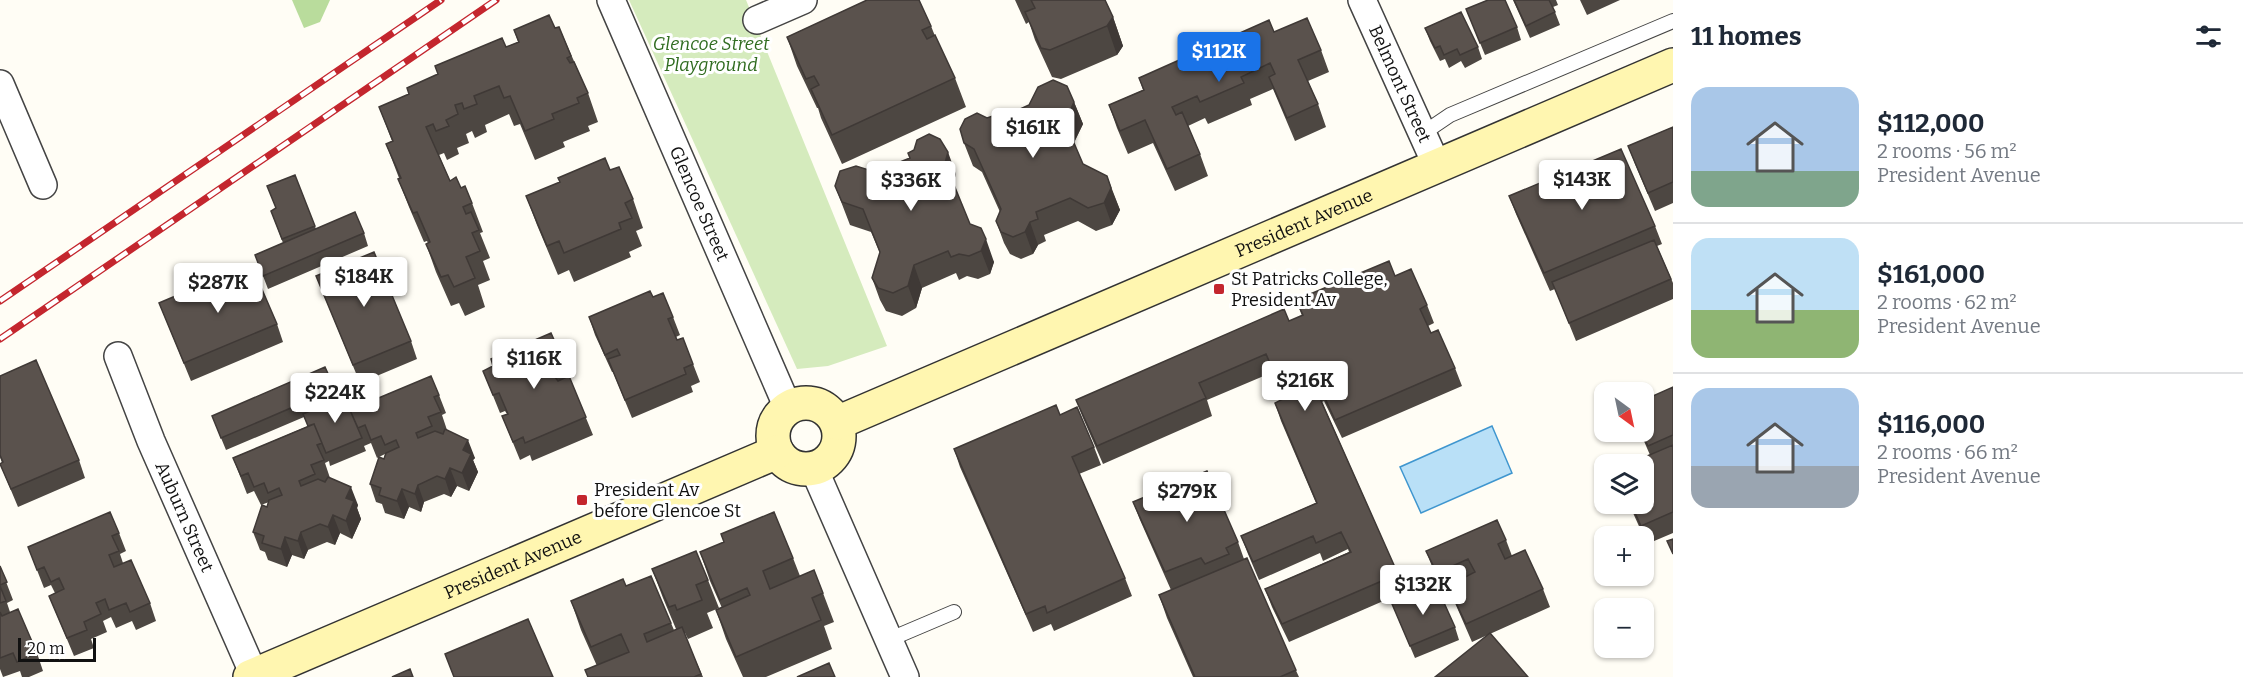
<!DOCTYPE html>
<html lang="en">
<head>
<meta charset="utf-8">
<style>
  :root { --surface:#fff; --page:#f2f2f3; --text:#1f2937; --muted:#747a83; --line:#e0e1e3; --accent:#1a73e8 }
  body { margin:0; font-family:Bitter,serif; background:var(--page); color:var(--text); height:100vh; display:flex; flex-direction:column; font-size:22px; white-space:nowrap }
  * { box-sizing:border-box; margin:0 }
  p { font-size:20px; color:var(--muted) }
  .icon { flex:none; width:33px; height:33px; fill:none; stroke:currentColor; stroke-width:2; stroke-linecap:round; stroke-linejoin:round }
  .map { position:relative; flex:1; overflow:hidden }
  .sheet { display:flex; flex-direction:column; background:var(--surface); width:570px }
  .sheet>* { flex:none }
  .needle { width:39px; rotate:147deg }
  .fabs { position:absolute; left:1594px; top:382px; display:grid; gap:12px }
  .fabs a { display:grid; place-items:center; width:60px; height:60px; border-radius:12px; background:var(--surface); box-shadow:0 2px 4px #0004; font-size:30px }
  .scale { position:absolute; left:18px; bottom:15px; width:78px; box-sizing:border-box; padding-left:6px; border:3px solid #111; border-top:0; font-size:16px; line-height:21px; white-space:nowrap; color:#111; -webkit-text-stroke:4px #fff; paint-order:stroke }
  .price { position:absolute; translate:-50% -51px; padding:0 14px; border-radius:6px; background:#fff; color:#222; font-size:20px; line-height:39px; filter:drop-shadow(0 2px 3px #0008) }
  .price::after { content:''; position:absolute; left:50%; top:36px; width:18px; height:14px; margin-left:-9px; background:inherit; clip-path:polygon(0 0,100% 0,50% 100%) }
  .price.selected { background:var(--accent); color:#fff }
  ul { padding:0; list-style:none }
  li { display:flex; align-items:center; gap:18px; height:150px; padding:0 18px }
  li+li { border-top:2px solid var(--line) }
  li span { display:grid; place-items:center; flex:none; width:168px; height:120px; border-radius:18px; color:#555 }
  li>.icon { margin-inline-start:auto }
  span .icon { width:72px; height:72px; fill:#fffc; stroke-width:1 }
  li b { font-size:26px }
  h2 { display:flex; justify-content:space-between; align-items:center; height:72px; padding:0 18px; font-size:26px }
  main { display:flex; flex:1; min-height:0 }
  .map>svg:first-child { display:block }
  .green { fill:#d5ebbd }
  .forest { fill:#b9dc9c }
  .water { fill:#b9e0f7; stroke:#3f96cf; stroke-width:1.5 }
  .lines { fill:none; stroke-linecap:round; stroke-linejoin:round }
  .lane-casing { stroke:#444; stroke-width:16 }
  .street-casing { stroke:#444; stroke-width:30 }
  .secondary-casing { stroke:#333; stroke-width:36 }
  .lane { stroke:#fff; stroke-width:14 }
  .street { stroke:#fff; stroke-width:27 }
  .secondary { stroke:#fff6b0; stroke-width:33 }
  .rail-casing { stroke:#c4262e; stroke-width:7 }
  .rail { stroke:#fff; stroke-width:4.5; stroke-dasharray:14; stroke-linecap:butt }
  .wall { fill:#4d4742 }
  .shaded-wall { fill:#3f3936 }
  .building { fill:#5a524d; stroke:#3f3936; stroke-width:1.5 }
  .poi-dot { fill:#c4262e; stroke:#fff; stroke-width:2 }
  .labels { text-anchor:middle; stroke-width:6; stroke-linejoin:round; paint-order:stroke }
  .park-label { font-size:18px; font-style:italic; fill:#2f6b1f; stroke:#fff }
  .street-label { font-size:18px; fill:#111; stroke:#fff }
  .poi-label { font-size:18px; fill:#111; stroke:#fff; text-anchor:start }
</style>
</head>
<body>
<main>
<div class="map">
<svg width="1673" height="677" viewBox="0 0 1673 677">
  <rect width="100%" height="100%" fill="#fffdf5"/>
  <path class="green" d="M629 0H746L887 346 828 366 797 369Z"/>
  <path class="forest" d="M292 0H330L320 22 304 28Z"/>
  <path class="water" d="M1492 426 1512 473 1421 513 1400 467Z"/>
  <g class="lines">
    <g class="lane-casing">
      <path id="lane" d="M1422 134 1450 115 1673 21
        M888 640 954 612"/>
    </g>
    <g class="street-casing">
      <g id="street">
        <path id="s1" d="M611 0 788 408"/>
        <path id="s2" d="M1362 0 1437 166"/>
        <path d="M757 20 803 0"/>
        <path d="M0 84 43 185"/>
        <path id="s3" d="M118 356 151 441 255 677"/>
        <path d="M814 469 905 677"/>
      </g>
    </g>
    <g class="secondary-casing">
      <g id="secondary">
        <circle cx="806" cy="436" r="33"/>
        <path id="s4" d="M837 423 1673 65"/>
        <path id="s5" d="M250 677 777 452"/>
      </g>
    </g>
    <use href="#lane" class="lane"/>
    <use href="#street" class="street"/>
    <use href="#secondary" class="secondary"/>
    <g class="rail-casing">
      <path id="rail" d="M0 301 441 0
        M0 339 496 0"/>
    </g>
    <use href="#rail" class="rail"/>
  </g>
  <path class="wall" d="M1015 0H1105L1113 17 1123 46 1117 55 1061 79 1052 77 1035 40 1029 22 1026 24Z
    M1513 0H1556L1558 5 1553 7 1560 25 1530 38Z
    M1580 0H1620L1587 15Z
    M1466 9 1517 27 1521 40 1485 55Z
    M931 26 935 36 955 78 966 107 842 164 821 118 818 108H817L797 66 787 37Z
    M559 27 588 93 598 122 588 126 590 131 563 142 565 147 535 160 520 124 514 126 509 114 485 125 487 132 475 138 472 131 466 134 469 143 457 148 459 154 447 160 444 153 439 155 450 181 461 188 472 203 483 232 480 233 490 258 483 261 490 280 478 285 485 307 465 316 459 303 451 306 436 272 426 244 428 243 427 241 424 242 409 207 398 179 399 178 386 144 392 141 379 107 409 94 506 47 518 42 514 30 555 28Z
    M1425 28 1478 47 1482 59 1465 68 1461 61 1449 68 1445 59 1440 61 1430 41Z
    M1274 32 1321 50 1329 72 1308 81 1318 104 1326 127 1295 141 1273 89 1250 99 1252 105 1208 124 1205 118 1188 126 1200 154 1208 176 1175 191 1153 143 1128 154 1117 128 1109 105 1143 90 1139 78Z
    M1074 102 1083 124 1074 143 1083 164 1107 176 1120 210 1112 225 1096 231 1078 221 1044 235 1046 241 1038 245 1033 254 1021 259 1010 254 1004 243 996 221 1000 212 982 172 973 166 964 143 987 118 995 120 1029 105Z
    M1673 127V203L1655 211 1635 164 1628 146Z
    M610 170 633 199 643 228 636 231 642 246 629 252 631 257 574 282 569 270 558 275 537 225 526 196Z
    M875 172 956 174 953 184 970 224 994 262 990 274 978 279 967 276 959 280 956 273 922 288 916 308 902 316 886 311 880 300 872 278 880 253 871 232 850 225 835 186Z
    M295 175 316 229 364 233 368 246 268 289 255 255 283 243 271 211 276 209Z
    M1509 196 1655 226 1662 244 1657 246 1673 283V299L1576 341 1555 289 1550 291 1516 214Z
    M316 276 411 341 417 359 360 383Z
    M1395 276 1427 305 1434 323 1428 326 1431 333 1455 368 1462 386 1342 438 1324 401 1322 402 1398 574 1404 592 1289 642 1272 607 1265 589 1349 552 1348 549 1323 561 1320 553 1259 580 1248 554 1241 536 1316 503 1281 421 1275 403 1284 398 1273 372 1207 400 1212 416 1103 464 1083 418 1076 400 1302 316 1296 300Z
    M653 297 673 317 680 335 676 337 693 364 700 382 691 386 693 392 632 418 613 372H612L595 335 589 317Z
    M159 303 277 324 283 342 191 381Z
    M551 333 593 435 532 461 530 455 520 460 502 416 507 414 505 411 500 413 483 371 493 366Z
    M0 376 79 460 85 478 18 507 0 464 2 463 0 457Z
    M1673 387V533L1647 544 1629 504H1644L1650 455 1640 432H1644Z
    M335 389 338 399 354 408 439 395 446 413 442 415 447 430 475 458 473 460 478 472 469 491 457 486 451 497 444 494 424 502 421 512 409 507 404 519 385 513 382 504 376 502 370 484 384 459 385 454 377 458 371 443 364 446 366 451 330 466 329 461 325 463 330 478 358 505 357 508 361 519 352 539 340 533 335 545 327 542 308 550 304 559 292 555 287 567 268 560 265 552 260 550 253 532 269 502 261 505 254 491 247 494 233 458 308 426 304 417 226 450 212 416Z
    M1060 415 1094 447 1101 465 1079 474 1125 578 1132 596 1054 631 1051 624 1033 632 960 467 954 449Z
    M1133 502 1238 542 1244 559 1299 677H1193L1167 618 1159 595 1171 590 1140 520Z
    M119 533 126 551 120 554 123 563 150 603 156 621 136 630 132 621 116 628 111 617 103 621 107 632 91 639 94 648 74 656 49 596 55 593 51 585 44 588 28 547Z
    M1506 540 1512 556 1543 589 1550 607 1472 642 1455 603 1449 588 1444 591 1433 569 1426 551Z
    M700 552 793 558 800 576 823 593 834 622 824 626 832 649 766 677H743L726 639 716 610 722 608 710 581Z
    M0 566 13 600 7 603 10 612 37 653 43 671 29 677H22L20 671 3 677 0 669Z
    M652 569 708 580 719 608 707 613 713 628 688 639 685 633 684 634 703 677H588L597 666 581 630 571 601 626 586 671 623 674 630 676 629 663 598Z
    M1392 604 1455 627 1459 640 1415 658Z"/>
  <path class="shaded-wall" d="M1113 17 1123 46 1117 55 1107 26Z
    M1074 102 1083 124 1073 144 1065 122Z
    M948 152 956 174 953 185 945 163Z
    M1111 188 1120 210 1112 225 1104 203Z
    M1030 222 1038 245 1033 254 1025 232Z
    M986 239 994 262 990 274 981 251Z
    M914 265 922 288 916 308 908 286Z
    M468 440 475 458 473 460 478 472 469 491 462 473 463 450Z
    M450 468 457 486 451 497 445 479Z
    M418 485 424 502 421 512 415 494Z
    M351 487 358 505 357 508 361 519 352 539 346 521V498Z
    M402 489 409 507 404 519 397 501Z
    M333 515 340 533 335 545 328 527Z
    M301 532 308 550 304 559 298 541Z
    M285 537 292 555 287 567 281 549Z"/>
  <path class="building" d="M867 0H919L931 26 922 30 927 39 935 35 955 78 832 135 811 89 819 85 814 76 806 79 787 37Z
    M1031 0H1105L1113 17 1107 26 1050 50 1041 48 1025 12 1035 8Z
    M1488 0H1505L1517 27 1480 43 1466 9Z
    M1514 0H1549L1555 12 1526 26Z
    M1461 12 1478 47 1460 55 1457 49 1444 55 1440 46 1435 48 1425 28Z
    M549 15 555 28 559 27 571 56 567 58 570 63 574 62 588 93 577 98 579 103 552 114 554 119 525 131 510 96 504 98 499 86 474 96 477 104 464 109 462 103 455 105 458 114 446 120 449 126 436 131 433 124 426 127 450 181 456 177 461 188 465 186 472 203 463 207 466 214 471 212 479 230 472 233 480 251 466 257 475 278 454 287 448 275 441 277 426 244 430 242 417 212 413 213 398 179 401 178 386 144 393 141 379 107 409 94 407 88 438 74 435 66 502 38 506 47 519 42 514 30Z
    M1307 18 1321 50 1298 60 1318 104 1287 118 1269 77 1275 74 1270 63 1241 77 1244 83 1200 102 1197 96 1172 107 1176 115 1182 112 1200 154 1167 169 1145 120 1120 131 1109 105 1144 90 1139 78 1269 20 1274 32Z
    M1053 80 1067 86 1074 102 1065 122 1083 164 1107 176 1111 188 1104 203 1088 208 1070 198 1036 212 1038 219 1030 222 1025 232 1013 237 1001 232 996 221 1001 209 974 149 964 143 960 129 965 119 977 113 987 118 993 116 995 120 1029 105 1038 87Z
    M1673 127V182L1648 193 1628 146Z
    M929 134 940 139 948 152 945 163 970 224 981 228 986 239 981 251 969 256 959 254 951 257 948 251 914 265 908 286 893 293 878 288 872 278 880 252 863 209 842 202 835 186 840 171 856 166 875 172 910 158 908 153 914 150 917 140Z
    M1621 149 1655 226 1544 273 1509 196Z
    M605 158 610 170 619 167 633 199 625 203 632 218 619 223 621 229 564 253 559 241 547 246 526 196 560 182 558 178Z
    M295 175 315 226 282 239 271 211 276 208 267 186Z
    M355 212 364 233 263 276 255 255Z
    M1654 240 1671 279 1569 323 1552 282Z
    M374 252 411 341 353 365 316 276Z
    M1389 261 1395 276 1411 269 1427 305 1420 309 1431 333 1438 330 1455 368 1335 420 1318 383 1314 385 1398 574 1282 624 1265 589 1351 552 1341 532 1316 543 1313 536 1253 562 1241 536 1317 503 1275 403 1285 398 1266 354 1199 383 1206 398 1097 446 1076 400 1284 309 1289 321 1303 315 1296 300Z
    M251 264 277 324 184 363 159 303Z
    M650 291 653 297 663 293 673 317 668 319 677 340 683 338 693 364 684 368 686 374 625 400 608 359 620 355 617 349 605 355 589 317Z
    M551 333 568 371 555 377 558 381 569 376 586 417 525 443 523 437 513 442 502 416 508 414 499 393 493 395 483 371 493 366 491 359Z
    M36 360 79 460 11 489 0 464 3 462 0 455V376Z
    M325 367 335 389 221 438 212 416Z
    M431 376 439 395 434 397 441 412 428 417 432 426 416 433 418 438 435 431 443 434 445 429 468 440 463 450 471 454 462 473 450 468 445 479 437 476 418 485 415 494 402 489 397 501 379 495 381 488 370 484 379 457 384 459 386 453 399 447 396 440 385 445 381 436 371 440 365 425 358 428 350 410Z
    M1673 387V435L1648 446 1641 432H1644V400Z
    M348 394 354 408 350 410 362 438 326 453 314 424 308 426 303 414Z
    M1056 405 1060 415 1077 407 1094 447 1072 457 1125 578 1047 613 1045 606 1026 614 954 449Z
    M314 424 322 443 317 445 324 460 311 465 315 474 299 481 301 486 318 479 325 482 328 477 351 487 346 498 354 501 346 521 333 515 328 527 320 524 301 532 298 541 285 537 281 549 262 543 264 536 253 532 262 505 267 507 269 500 282 495 279 488 268 493 264 483 254 487 248 473 241 476 233 458Z
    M1673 445V512L1641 526 1631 504H1644V465H1626Z
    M1207 471 1238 542 1226 548 1229 554 1205 564 1201 558 1165 572 1133 502Z
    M110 512 119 533 112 536 119 551 109 555 114 567 131 560 150 603 130 612 126 603 109 610 105 599 96 603 101 614 84 622 87 630 67 638 49 596 64 589 59 578 51 582 44 567 37 570 28 547Z
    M774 512 793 558 763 571 770 589 814 570 823 593 812 598 821 620 736 657 716 610 750 595 747 588 720 600 700 552 724 542 721 534Z
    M1497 520 1506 540 1498 544 1505 559 1525 550 1543 589 1466 624 1448 586 1475 572 1468 559 1437 573 1426 551Z
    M1673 539V554L1667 541Z
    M696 551 708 580 696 585 702 600 677 610 675 605 669 607 652 569Z
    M1247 558 1296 670 1280 677H1195L1159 595Z
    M0 566 7 582 0 585Z
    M651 576 671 623 644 634 647 642 682 627 701 674 694 677H588L585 670 629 652 621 634 591 647 571 601 623 579 626 586Z
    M1436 585 1455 627 1410 646 1392 604Z
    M0 586 6 601 0 603Z
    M18 609 37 653 17 662 13 653 0 658V612L2 616Z
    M528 619 553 677H454L445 654Z
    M1490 633 1528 677H1435Z
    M829 663 835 677H797Z
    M410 669 413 677H392Z"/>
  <g class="poi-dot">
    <rect x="1213" y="283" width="12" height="12" rx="3"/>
    <rect x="576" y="494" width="12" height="12" rx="3"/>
  </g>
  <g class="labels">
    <g class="park-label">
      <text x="711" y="50">Glencoe Street<tspan x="711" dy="21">Playground</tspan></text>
    </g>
    <g class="street-label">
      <text dy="6" stroke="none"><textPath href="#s2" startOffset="92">Belmont Street</textPath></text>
      <text dy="6" stroke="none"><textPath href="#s1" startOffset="222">Glencoe Street</textPath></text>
      <text dy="6" stroke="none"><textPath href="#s4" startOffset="508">President Avenue</textPath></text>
      <text dy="6" stroke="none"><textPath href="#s3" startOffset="174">Auburn Street</textPath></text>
      <text dy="6" stroke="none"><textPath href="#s5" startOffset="286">President Avenue</textPath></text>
    </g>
    <g class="poi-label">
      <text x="1231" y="285">St Patricks College,<tspan x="1231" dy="21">President Av</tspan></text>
      <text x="594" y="496">President Av<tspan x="594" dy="21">before Glencoe St</tspan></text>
    </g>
  </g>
</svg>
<div class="fabs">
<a><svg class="needle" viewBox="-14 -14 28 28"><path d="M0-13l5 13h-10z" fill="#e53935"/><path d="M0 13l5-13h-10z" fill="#747a83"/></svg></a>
<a><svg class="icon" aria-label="layers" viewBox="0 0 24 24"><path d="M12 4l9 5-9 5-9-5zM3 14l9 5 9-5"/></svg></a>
<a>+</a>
<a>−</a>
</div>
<div class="scale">20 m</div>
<b class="price selected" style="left:1219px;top:83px">$112K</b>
<b class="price" style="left:1033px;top:159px">$161K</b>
<b class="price" style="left:1582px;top:211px">$143K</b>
<b class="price" style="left:911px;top:212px">$336K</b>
<b class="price" style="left:364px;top:308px">$184K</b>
<b class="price" style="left:218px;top:314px">$287K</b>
<b class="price" style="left:534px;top:390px">$116K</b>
<b class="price" style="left:1305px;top:412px">$216K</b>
<b class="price" style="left:335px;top:424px">$224K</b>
<b class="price" style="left:1187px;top:523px">$279K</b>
<b class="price" style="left:1423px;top:616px">$132K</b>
</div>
<section class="sheet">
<h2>11 homes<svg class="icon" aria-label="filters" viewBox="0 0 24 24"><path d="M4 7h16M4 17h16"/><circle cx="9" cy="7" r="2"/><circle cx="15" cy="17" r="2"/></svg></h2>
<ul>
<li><span style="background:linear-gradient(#a9c7e8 70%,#7fa58c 0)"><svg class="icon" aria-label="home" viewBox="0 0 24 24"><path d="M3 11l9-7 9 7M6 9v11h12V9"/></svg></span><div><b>$112,000</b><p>2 rooms · 56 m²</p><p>President Avenue</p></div></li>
<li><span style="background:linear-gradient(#bfe0f5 60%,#8fb573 0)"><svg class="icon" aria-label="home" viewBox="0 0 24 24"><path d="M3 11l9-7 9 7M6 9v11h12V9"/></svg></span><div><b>$161,000</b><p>2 rooms · 62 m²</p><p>President Avenue</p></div></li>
<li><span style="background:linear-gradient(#a9c7e8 65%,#9aa5b1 0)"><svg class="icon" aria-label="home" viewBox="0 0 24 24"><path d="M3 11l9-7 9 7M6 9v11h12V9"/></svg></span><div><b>$116,000</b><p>2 rooms · 66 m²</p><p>President Avenue</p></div></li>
</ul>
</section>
</main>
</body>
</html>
